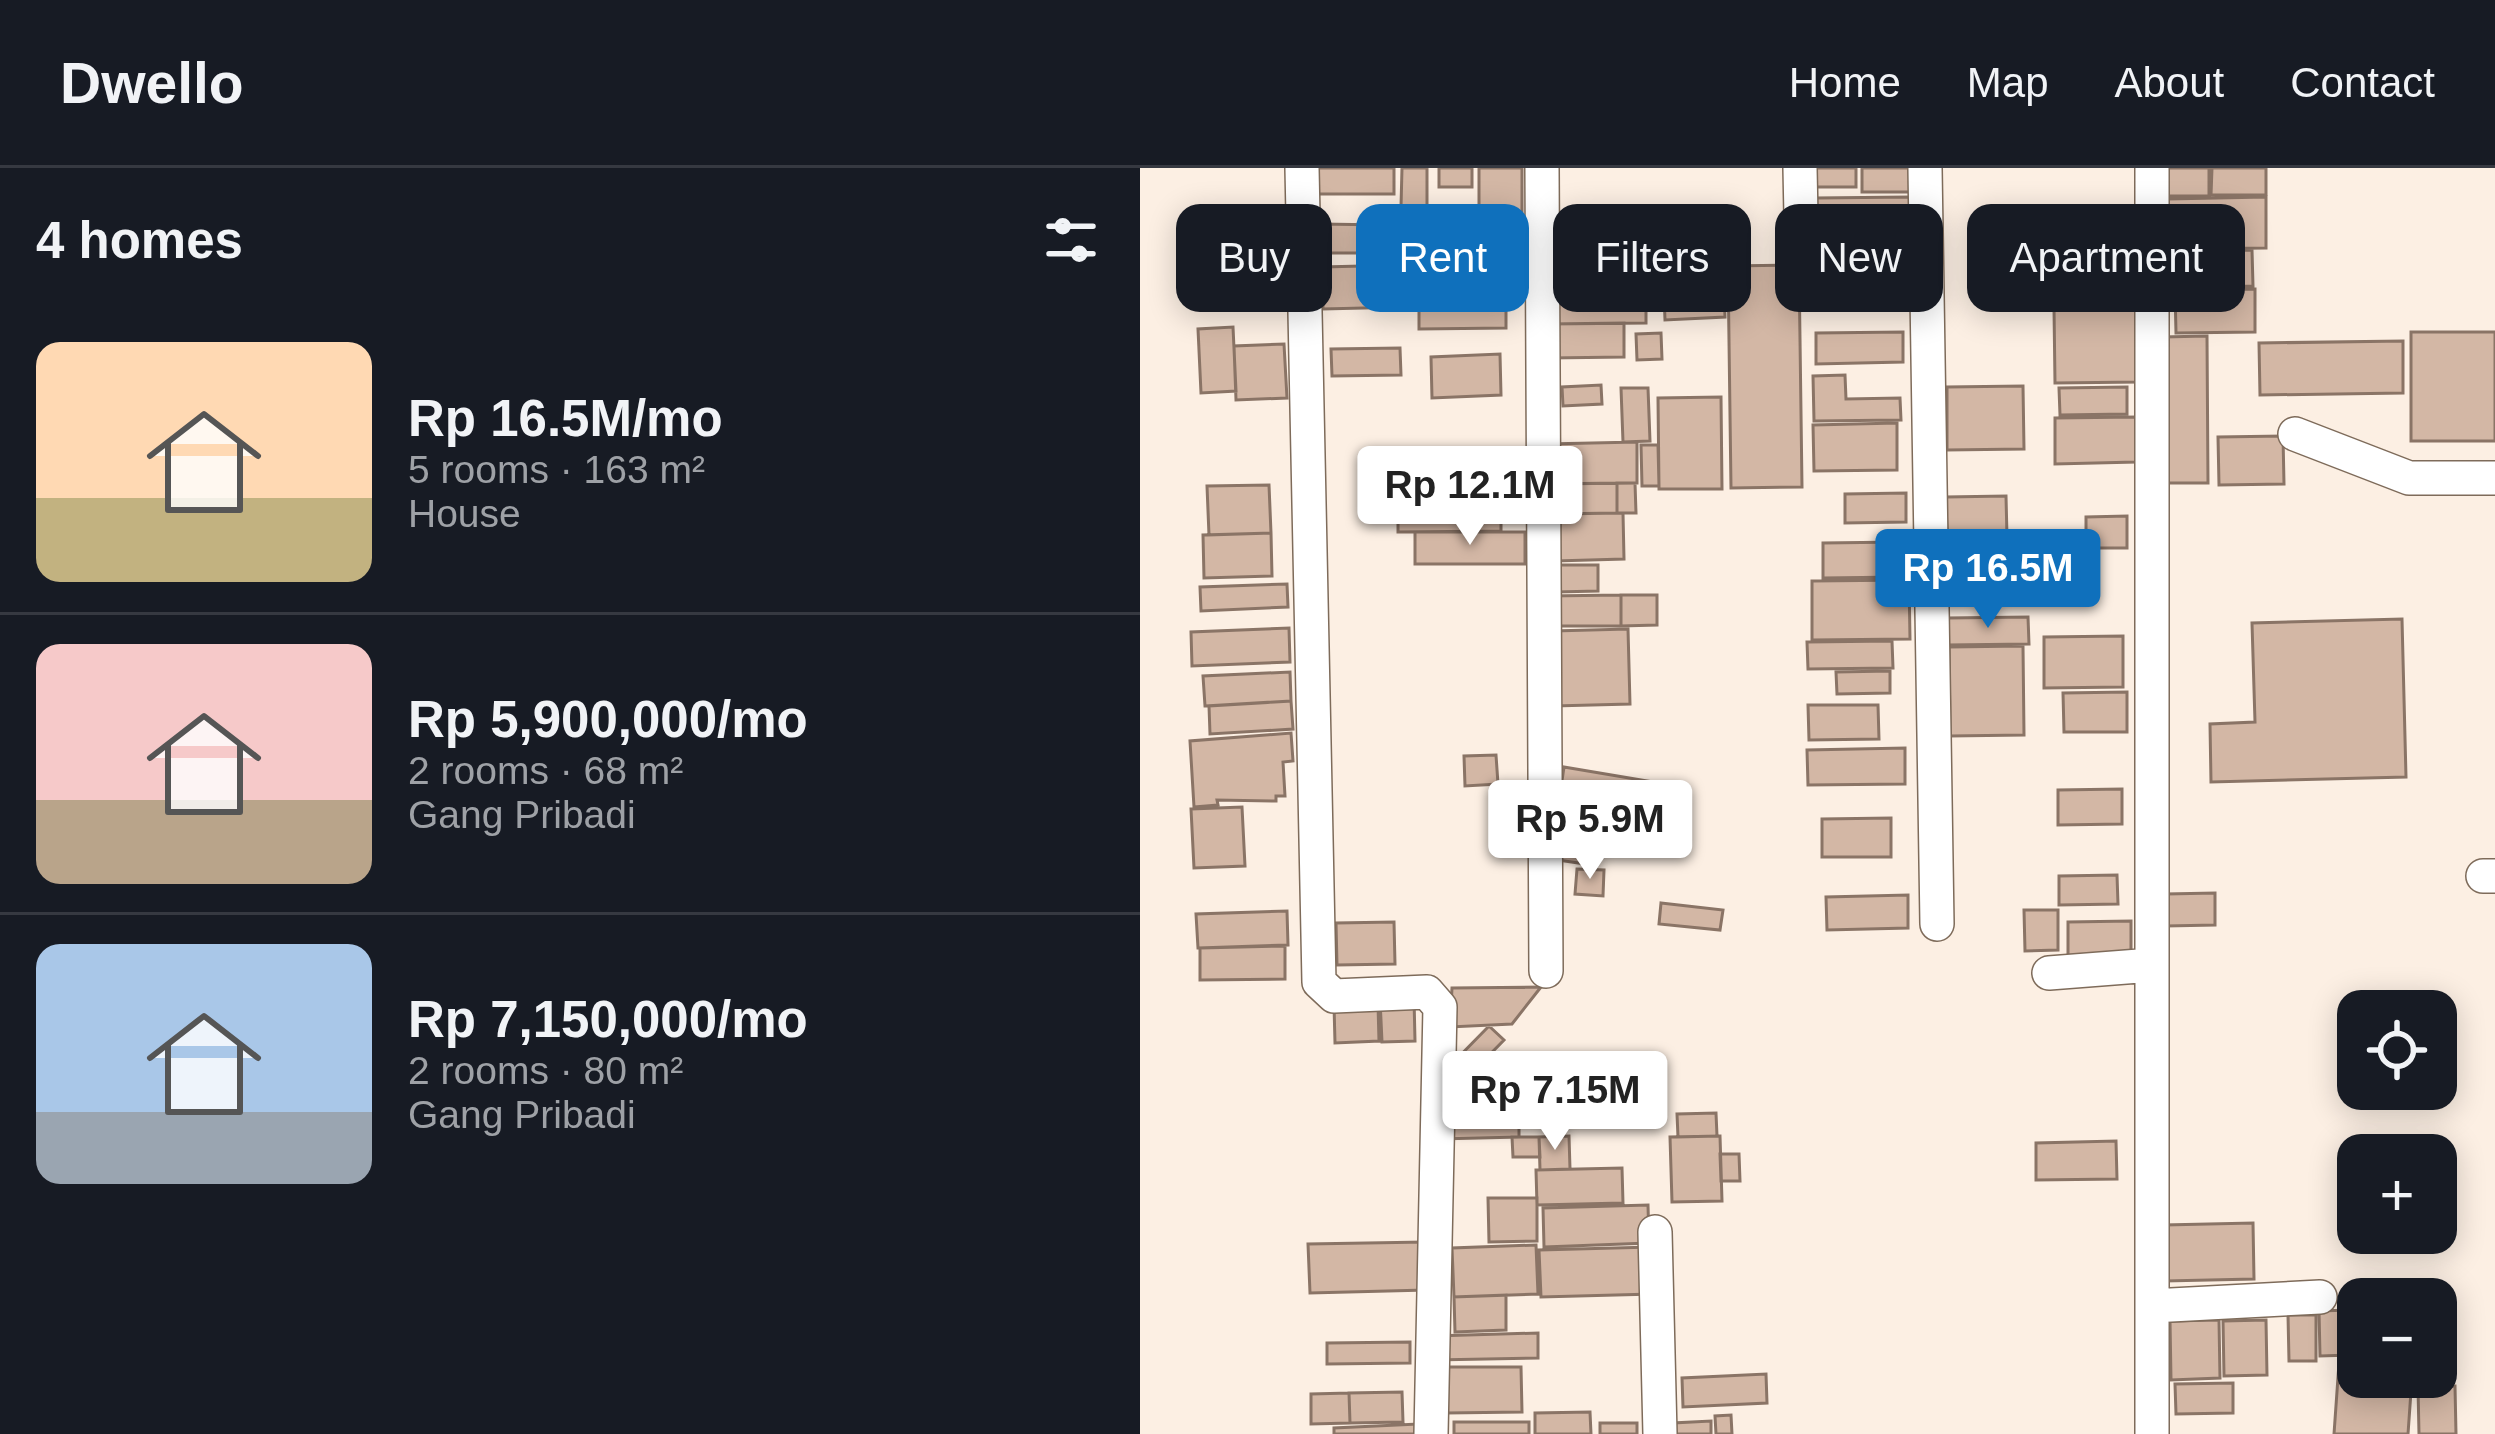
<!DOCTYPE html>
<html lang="en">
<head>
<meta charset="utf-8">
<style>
  :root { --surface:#171b24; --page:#242831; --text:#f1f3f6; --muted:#9ea1a6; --line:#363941; --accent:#0f70bc }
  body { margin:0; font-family:Helvetica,sans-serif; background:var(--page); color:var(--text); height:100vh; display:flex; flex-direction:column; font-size:45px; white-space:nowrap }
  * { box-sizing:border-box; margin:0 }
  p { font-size:39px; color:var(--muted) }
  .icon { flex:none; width:66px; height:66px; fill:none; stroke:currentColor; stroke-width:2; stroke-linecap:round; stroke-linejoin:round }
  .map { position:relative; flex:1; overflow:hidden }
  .side { display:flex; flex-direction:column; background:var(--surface); width:1140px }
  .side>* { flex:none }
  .banner { position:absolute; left:36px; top:36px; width:1137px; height:108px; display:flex; gap:24px }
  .controls { position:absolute; left:1197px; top:822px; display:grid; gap:24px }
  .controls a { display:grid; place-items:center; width:120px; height:120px; border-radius:24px; background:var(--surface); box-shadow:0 6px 30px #0003; font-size:60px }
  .price { position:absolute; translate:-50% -102px; padding:0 27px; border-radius:12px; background:#fff; color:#222; font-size:39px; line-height:78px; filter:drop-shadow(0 3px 6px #0008) }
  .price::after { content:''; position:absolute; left:50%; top:72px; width:36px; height:27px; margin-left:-18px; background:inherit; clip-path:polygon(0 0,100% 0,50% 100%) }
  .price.current { background:var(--accent); color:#fff }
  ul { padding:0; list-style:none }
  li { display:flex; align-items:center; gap:36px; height:300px; padding:0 36px }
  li+li { border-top:3px solid var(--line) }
  li span { display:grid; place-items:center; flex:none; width:336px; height:240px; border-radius:24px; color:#555 }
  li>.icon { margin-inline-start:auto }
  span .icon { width:144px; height:144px; fill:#fffc; stroke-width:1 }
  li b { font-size:51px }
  h2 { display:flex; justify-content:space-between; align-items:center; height:144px; padding:0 36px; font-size:51px }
  .tag { padding:0 42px; border-radius:24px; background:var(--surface); box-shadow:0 6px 30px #0003; font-size:42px; line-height:108px }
  .tag.current { background:var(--accent); color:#fff }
  header { display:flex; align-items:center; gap:72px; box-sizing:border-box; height:168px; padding:0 60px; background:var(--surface); border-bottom:3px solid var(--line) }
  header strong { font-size:57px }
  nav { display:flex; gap:66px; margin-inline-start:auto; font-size:42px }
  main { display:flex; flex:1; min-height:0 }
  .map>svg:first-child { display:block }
  .building { fill:#d3b7a5; stroke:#8a7466; stroke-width:3 }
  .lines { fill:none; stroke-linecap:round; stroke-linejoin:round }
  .minor-casing { stroke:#7e6b5a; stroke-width:36 }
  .minor { stroke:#fff; stroke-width:33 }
</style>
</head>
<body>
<header>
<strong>Dwello</strong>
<nav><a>Home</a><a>Map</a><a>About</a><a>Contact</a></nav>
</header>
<main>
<section class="side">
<h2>4 homes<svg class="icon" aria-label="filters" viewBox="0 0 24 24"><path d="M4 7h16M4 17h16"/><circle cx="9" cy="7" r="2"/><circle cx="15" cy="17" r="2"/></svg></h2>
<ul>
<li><span style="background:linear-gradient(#ffd9b3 65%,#c2b280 0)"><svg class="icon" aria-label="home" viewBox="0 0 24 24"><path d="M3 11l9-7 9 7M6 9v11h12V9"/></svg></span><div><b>Rp 16.5M/mo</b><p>5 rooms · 163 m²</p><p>House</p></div></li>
<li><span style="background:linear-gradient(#f6c9c9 65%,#b9a48a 0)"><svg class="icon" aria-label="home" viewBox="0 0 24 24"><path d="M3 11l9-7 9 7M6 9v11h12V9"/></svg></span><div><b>Rp 5,900,000/mo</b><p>2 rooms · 68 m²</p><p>Gang Pribadi</p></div></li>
<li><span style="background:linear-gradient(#a9c7e8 70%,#9aa5b1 0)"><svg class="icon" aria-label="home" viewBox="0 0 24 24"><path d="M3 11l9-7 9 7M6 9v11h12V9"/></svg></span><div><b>Rp 7,150,000/mo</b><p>2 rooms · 80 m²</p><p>Gang Pribadi</p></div></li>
</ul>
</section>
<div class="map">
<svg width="1355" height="1266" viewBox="0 0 1355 1266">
  <rect width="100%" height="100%" fill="#fcefe3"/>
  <path class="building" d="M170 0H254V26H169Z
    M262 0H287V40L261 39Z
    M299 0H332V19H299Z
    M339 0H382V64H339Z
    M673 0H716V19H673Z
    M722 0H774V24H722Z
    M1024 0H1069V28H1024Z
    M1072 0H1126V27H1071Z
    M770 29 771 95 677 96 676 30Z
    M1126 29V80L1028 81 1027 31Z
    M408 47H442L443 77H408Z
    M179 56 245 57V85H179Z
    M148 60 149 95 71 97 70 62Z
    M1112 82 1113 118 1036 119V83Z
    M992 95V133L922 134 921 96Z
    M769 96 770 140 678 142 677 98Z
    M264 97 265 139 183 141 182 99Z
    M659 97 662 319 591 320 588 98Z
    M583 98 585 149 525 152 523 100Z
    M140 100 142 135 59 139 57 105Z
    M506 113V155L410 156 409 115Z
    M366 117V160L279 161V118Z
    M1115 121V164L1036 165 1035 122Z
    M999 139V214L915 215 914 140Z
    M484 155V189L410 190V156Z
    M93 159 96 223 61 225 58 161Z
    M763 164V194L676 196V165Z
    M1271 164H1355V273H1271Z
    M521 165 522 191 497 192 496 166Z
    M1067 168 1068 315H1024L1022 169Z
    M1263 173V225L1120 227 1119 175Z
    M144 176 147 230 96 232 94 178Z
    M260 180 261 207 192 208 191 181Z
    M360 186 361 227 292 230 291 189Z
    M705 207 706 231 760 230 761 252 674 253 673 208Z
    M461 217 462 236 423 238 422 219Z
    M883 218 884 281 807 282V219Z
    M987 219V246L920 247 919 220Z
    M481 220H508L510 273 483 274Z
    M581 229 582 321H519L518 230Z
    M996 249V294L915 296V250Z
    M757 255V302L674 303 673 257Z
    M1143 268 1144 316 1079 317 1078 269Z
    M497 274V315L408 316 407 276Z
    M501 277H518L519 318H502Z
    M258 311H361V363L258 364Z
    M477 315H495L496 345H477Z
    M477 315V345L409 346 408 316Z
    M129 317 131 365 69 367 67 318Z
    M766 325V354L705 355V326Z
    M866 328 867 369H807L806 329Z
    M376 331V348H361V332Z
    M483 345 484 391 415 393 414 346Z
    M987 348V380H946V349Z
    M275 364H385V396H275Z
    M131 365 132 408 64 410 63 367Z
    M894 370 919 371 918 404 893 403Z
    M760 374V409L683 410V375Z
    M886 374 887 431H837V401L805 402 804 375Z
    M416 397H458V423L416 424Z
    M769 412 770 471 672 472V413Z
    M147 416 148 439 61 443 60 419Z
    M481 427H517V457L481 458Z
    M481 427V458H407V428Z
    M888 449 889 476 807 477V450Z
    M1262 451 1266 609 1071 614 1070 556 1115 554 1112 455Z
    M149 460 150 494 52 498 51 464Z
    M488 461 490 536 414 538 413 463Z
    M983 468V519L904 520V469Z
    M752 473 753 500 668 501 667 474Z
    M883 478 884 567 810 568 809 479Z
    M750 503V525L697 526 696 504Z
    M150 504 151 533 65 538 63 508Z
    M987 524V564H924L923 525Z
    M151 533 153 561 70 566 69 538Z
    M668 537H738L739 571 669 572Z
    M151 565 153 593 143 594 145 628H136V633L77 632 78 637 54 639 50 573Z
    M765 580V616L668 617 667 582Z
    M356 587 358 616 325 618 324 588Z
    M424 599 513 614 508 640 420 626Z
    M982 621V656L918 657V622Z
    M422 627 471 635 466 666 416 658Z
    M102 639 105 698 54 700 51 641Z
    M751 650V689H682V651Z
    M416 658 457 665 452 697 411 691Z
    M437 701 464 702 463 728 435 726Z
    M977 707 978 736 919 737V708Z
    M1075 725V757L1026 758V726Z
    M768 727V760L687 762 686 729Z
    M521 735 583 742 580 762 519 756Z
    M884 742H918V782L885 783Z
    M147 743 148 777 58 780 56 746Z
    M991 753V786L928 788V754Z
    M254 754 255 796 197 797 196 755Z
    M145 778V811L60 812V780Z
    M401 819 372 856 310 859 312 820Z
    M274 830 275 873 242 874 240 831Z
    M238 836 239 873 195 875 194 837Z
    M349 858 364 872 317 920 302 906Z
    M379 936V969L299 971 302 939Z
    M576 945 577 968 538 969 537 946Z
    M429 968 430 1001 400 1002 399 969Z
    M580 968 582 1033 532 1034 530 969Z
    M372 969H399L400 989H373Z
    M976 973 977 1011 896 1012V975Z
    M580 986H599L600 1013H581Z
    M482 1000 483 1035 397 1037 396 1002Z
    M348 1030H397V1073L349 1074Z
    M508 1037 509 1075 404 1079 403 1040Z
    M1113 1055 1114 1111 1025 1113 1024 1057Z
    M285 1074 286 1122 170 1125 168 1076Z
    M396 1077 398 1126 314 1129 312 1080Z
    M512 1079 513 1126 401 1129 399 1082Z
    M366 1127V1162L315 1164 314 1129Z
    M1210 1142 1211 1187 1180 1188 1179 1143Z
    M1148 1147H1176V1193H1149Z
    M1079 1152 1080 1210 1031 1212 1030 1153Z
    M1126 1152 1127 1207 1084 1208 1083 1153Z
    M398 1165V1190L294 1192V1168Z
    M270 1174V1195L187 1196V1175Z
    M1199 1195 1218 1196V1209H1272L1268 1266H1194Z
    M307 1199H381L382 1244 307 1245Z
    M626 1206 627 1235 543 1239 542 1210Z
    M1093 1215V1245L1036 1246 1035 1216Z
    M1315 1218 1316 1266H1279L1278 1219Z
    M262 1224 263 1254 210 1255 209 1225Z
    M209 1225 210 1255 171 1256V1226Z
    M450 1244 451 1266H395V1245Z
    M591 1247 592 1266H576L575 1248Z
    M571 1253V1266H534L533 1255Z
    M314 1254H389V1266H314Z
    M460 1255H497V1266H460Z
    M278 1256 279 1266H194V1260Z"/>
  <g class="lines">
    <g class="minor-casing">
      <path id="minor" d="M162 0 179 814 194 828 287 824 300 839 291 1266
        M402 0 406 803
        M660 0 662 98
        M785 0 797 756
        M1155 266 1269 310H1355
        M1343 708H1355
        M909 805 1012 797
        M515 1064 520 1266
        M1012 1138 1180 1129
        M1012 1266V0"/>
    </g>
    <use href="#minor" class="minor"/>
  </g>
</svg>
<div class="controls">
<a><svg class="icon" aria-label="locate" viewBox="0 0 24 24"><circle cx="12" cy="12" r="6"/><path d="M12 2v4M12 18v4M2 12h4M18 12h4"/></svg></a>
<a>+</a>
<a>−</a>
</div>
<b class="price" style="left:330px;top:380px">Rp 12.1M</b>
<b class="price current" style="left:848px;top:463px">Rp 16.5M</b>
<b class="price" style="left:450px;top:714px">Rp 5.9M</b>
<b class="price" style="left:415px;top:985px">Rp 7.15M</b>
<div class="banner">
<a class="tag">Buy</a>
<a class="tag current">Rent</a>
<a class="tag">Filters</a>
<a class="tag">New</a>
<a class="tag">Apartment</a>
</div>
</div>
</main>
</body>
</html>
